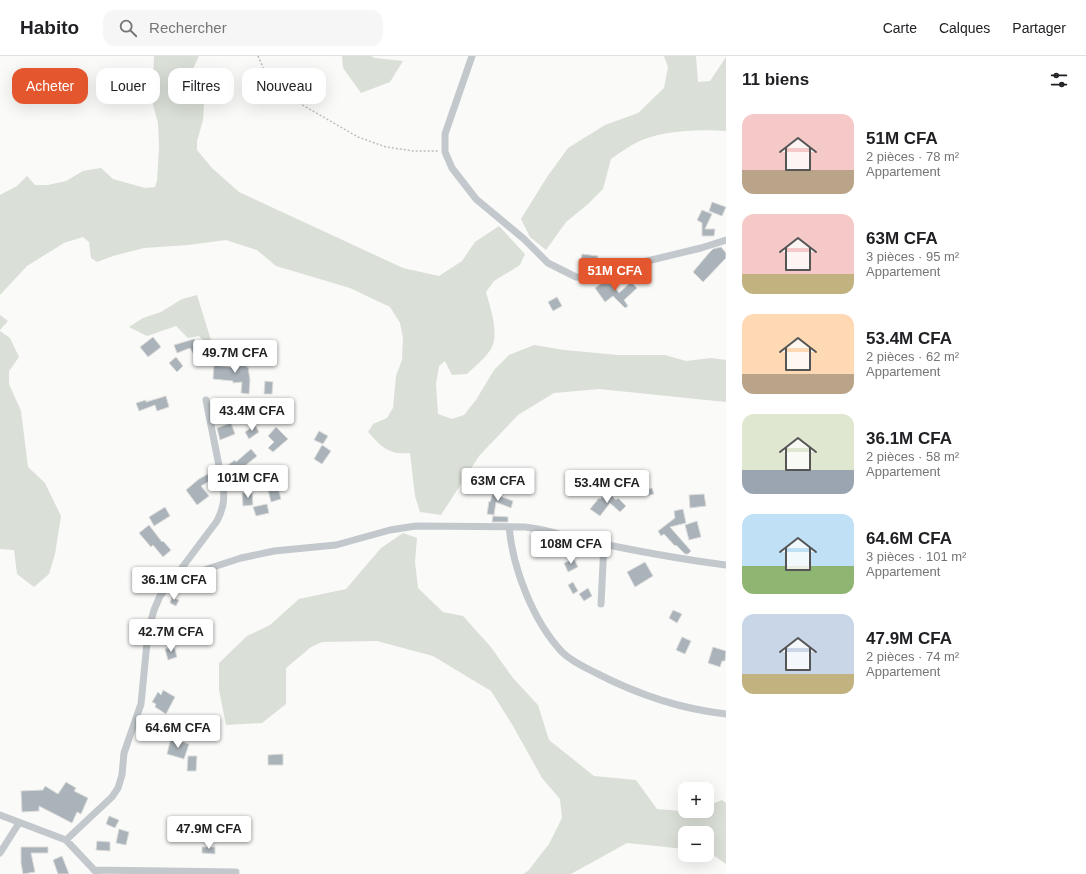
<!DOCTYPE html>
<html lang="fr">
<head>
<meta charset="utf-8">
<style>
  :root { --surface:#fff; --page:#f6f6f6; --text:#202124; --muted:#757577; --line:#e0e0e0; --accent:#e4572e }
  body { margin:0; font-family:Helvetica,sans-serif; background:var(--page); color:var(--text); height:100vh; display:flex; flex-direction:column; font-size:15px; white-space:nowrap }
  * { box-sizing:border-box; margin:0 }
  p { font-size:13px; color:var(--muted) }
  .icon { flex:none; width:22px; height:22px; fill:none; stroke:currentColor; stroke-width:2; stroke-linecap:round; stroke-linejoin:round }
  .map { position:relative; flex:1; overflow:hidden }
  .panel { display:flex; flex-direction:column; background:var(--surface); width:360px }
  .panel>* { flex:none }
  .banner { position:absolute; left:12px; top:12px; width:380px; height:36px; display:flex; gap:8px }
  .buttons { position:absolute; left:678px; top:726px; display:grid; gap:8px }
  .buttons a { display:grid; place-items:center; width:36px; height:36px; border-radius:8px; background:var(--surface); box-shadow:0 4px 16px #0002; font-size:20px }
  .price { position:absolute; translate:-50% -34px; padding:0 9px; border-radius:4px; background:#fff; color:#222; font-size:13px; line-height:26px; filter:drop-shadow(0 1px 2px #0008) }
  .price::after { content:''; position:absolute; left:50%; top:24px; width:12px; height:9px; margin-left:-6px; background:inherit; clip-path:polygon(0 0,100% 0,50% 100%) }
  .price.on { background:var(--accent); color:#fff }
  ul { padding:0; list-style:none }
  li { display:flex; align-items:center; gap:12px; height:100px; padding:0 16px }
  li span { display:grid; place-items:center; flex:none; width:112px; height:80px; border-radius:12px; color:#555 }
  li>.icon { margin-inline-start:auto }
  span .icon { width:48px; height:48px; fill:#fffc; stroke-width:1 }
  li b { font-size:17px }
  h2 { display:flex; justify-content:space-between; align-items:center; height:48px; padding:0 16px; font-size:17px }
  .tag { padding:0 14px; border-radius:12px; background:var(--surface); box-shadow:0 4px 16px #0002; font-size:14px; line-height:36px }
  .tag.on { background:var(--accent); color:#fff }
  header { display:flex; align-items:center; gap:24px; box-sizing:border-box; height:56px; padding:0 20px; background:var(--surface); border-bottom:1px solid var(--line) }
  header strong { font-size:19px }
  nav { display:flex; gap:22px; margin-inline-start:auto; font-size:14px }
  .search { width:280px; height:36px; background:var(--page); display:flex; align-items:center; gap:10px; box-sizing:border-box; padding:0 14px; border-radius:12px; color:var(--muted); font-size:15px }
  main { display:flex; flex:1; min-height:0 }
  .map>svg:first-child { display:block }
  .green { fill:#dadfd7 }
  .building { fill:#aab3b9; stroke:#dcdcda }
  .lines { fill:none; stroke-linecap:round; stroke-linejoin:round }
  .path { stroke:#bbbfc2; stroke-width:1.5; stroke-dasharray:2 2; stroke-linecap:butt }
  .minor { stroke:#c3c8cc; stroke-width:7 }
</style>
</head>
<body>
<header>
<strong>Habito</strong>
<div class="search"><svg class="icon" aria-label="search" viewBox="0 0 24 24"><circle cx="10" cy="10" r="6"/><path d="M15 15l6 6"/></svg>Rechercher</div>
<nav><a>Carte</a><a>Calques</a><a>Partager</a></nav>
</header>
<main>
<div class="map">
<svg width="726" height="818" viewBox="0 0 726 818">
  <rect width="100%" height="100%" fill="#fafaf8"/>
  <path class="green" d="M154 0H199L192 15V36L204 48 203 64 197 85V94L212 112 239 136 403 212 439 220 462 205 475 186 499 170 525 198 520 209 494 225 486 236C490 251 499 276 492 291 488 300 474 311 467 318L452 319 445 305 439 310 436 328 438 358 452 363 464 359 476 344 494 314 509 299 534 289 564 294 618 299H665L686 305 711 302 726 304V346L599 333 554 337 518 359 479 400 441 459 420 456 415 440 410 397C388 399 382 391 368 376L373 368 387 362 393 352 396 320 402 304 403 282 400 267 390 251 350 232 276 210 257 194 226 184 188 189 144 192 113 200 97 206 91 202 89 186 83 181 64 187 27 210 0 239V139L17 130 27 120 35 129H48L66 125 83 115 101 112 113 123 145 132 155 131 157 125 159 91 158 67 152 45Z
    M342 0H371L375 2 403 5 390 26 361 37 343 12Z
    M664 0H696L698 26 710 25 726 1V75C697 73 658 74 632 89 625 93 618 98 611 103L603 133 587 149 566 166 546 194 530 181 521 163 547 121 568 92 605 69 638 57 664 32 668 11Z
    M197 239 211 284 207 289 199 280 188 282 176 270 147 280 129 271 143 262 161 256 182 243Z
    M0 259 8 265 0 274Z
    M0 275 10 282 19 301 9 315V328L21 355 28 411 45 427 61 460 55 498 49 518 34 531 17 518 14 494 0 493Z
    M403 477 417 482 415 506 418 532 443 556 463 560 490 590 513 622 538 649 549 684 594 720 636 724 657 753 692 756 696 755H707V750L722 744 726 747V808L707 795V777H685V793L627 787 571 818H523L528 815 549 788 562 762 560 743 542 722 513 670 491 635 433 600 377 585 322 586 311 591 286 612V648L262 667 226 669 219 634V607L247 580 270 569 299 543 346 533 381 492Z"/>
  <path class="building" d="M712 146 726 151 722 160 709 155Z
    M702 154 712 158 705 173H715L714 180H702V167L697 164Z
    M721 191 726 197V202L703 226 693 216 709 197 713 193Z
    M582 198 598 200 596 214 580 211Z
    M609 224 619 237 631 226 637 232 624 244 628 250 625 252 613 240 605 246 595 232 602 227Z
    M557 241 562 250 553 255 548 246Z
    M153 281 161 291 148 301 140 291Z
    M194 283 205 303 198 306 190 292 177 297 174 289Z
    M236 300H245L246 311H248L250 324 249 338 241 337 242 326 233 327V325L213 323 214 309 236 312Z
    M176 301 183 310 177 316 169 307Z
    M265 325 273 326 272 338H264Z
    M166 340 169 351 157 355 155 349 139 355 136 347 146 344V346Z
    M231 367 235 378 220 384 217 372Z
    M255 369 259 376 249 383 245 376Z
    M276 371 288 383 273 396 268 392 274 386 268 380Z
    M319 375 328 380 323 388 314 384Z
    M322 389 331 395 322 408 314 403Z
    M251 393 257 400 241 413 244 417 234 424 225 411 235 404 236 406Z
    M208 418 211 424 201 430 209 440 197 449 186 434 199 423Z
    M495 431 498 432 497 439 513 445 511 452 496 446 494 459 487 458 489 445 490 446Z
    M278 432 281 443 271 446 268 434Z
    M652 432 654 438 646 440 644 434Z
    M252 436 253 449 243 450 242 437Z
    M608 436 616 444 618 442 626 450 620 456 610 447 600 460 590 453 599 442 600 443Z
    M704 438 706 450 690 452 689 439Z
    M267 448 269 457 256 460 253 451Z
    M165 451 170 460 154 470 149 461Z
    M683 453 686 467 670 471 691 495 688 498H685L676 489 675 490 664 478 661 480 658 475 675 462 674 455Z
    M493 460 508 461V466H492Z
    M697 465 701 481 689 484 685 469Z
    M149 469 162 486 163 485 171 494 163 501 153 489 151 491 139 477Z
    M574 503 578 511 568 516 564 507Z
    M645 506 653 520 635 531 627 516Z
    M573 526 578 535 573 538 568 529Z
    M588 532 592 540 584 545 579 538Z
    M172 541 179 544 176 550 170 547Z
    M673 554 682 558 677 567 669 562Z
    M682 581 691 585 685 598 676 594Z
    M174 590 177 601 168 604 165 593Z
    M713 591 726 595 725 605H722L720 611 708 607Z
    M163 634 175 641 166 658 155 651 156 648 152 646 158 636 161 639Z
    M171 682 189 688 184 703 167 698Z
    M283 698V709H268V699Z
    M188 700H197L196 715H187Z
    M66 726 76 732 74 735 88 742 81 758 77 756 72 767 39 750V755L22 756 21 735 43 734 45 730 58 738Z
    M109 760 119 764 115 772 106 768Z
    M207 770 219 774 217 783 205 779Z
    M119 773 129 776 126 789 116 787Z
    M97 785 110 786V795L96 794Z
    M21 791H48V797H31L35 816 23 818 21 807Z
    M202 791H215V798L202 797Z
    M62 800 69 818H58L53 804Z"/>
  <g class="lines">
    <path class="path" d="M258 0 267 20 285 39 358 81 386 91 414 95H438"/>
    <path class="minor" d="M472 0 445 78V96L452 112 476 143 524 183 548 207 576 221 587 222H601L643 206 701 192 726 184
      M509 471C513 513 533 565 562 596 572 606 586 612 598 618 639 639 681 653 726 658
      M169 529 217 465C223 453 225 444 223 430L206 344
      M601 548 604 488
      M0 759 66 784 97 817
      M66 784 112 741 118 732 122 719 124 697 141 648 148 576 154 554 160 540 168 530 195 517 241 502 274 495 336 489 390 474 416 470 525 471C545 473 564 480 584 484 631 494 679 503 726 509
      M0 797 19 767
      M94 814 236 816"/>
  </g>
</svg>
<div class="buttons">
<a>+</a>
<a>−</a>
</div>
<b class="price on" style="left:615px;top:236px">51M CFA</b>
<b class="price" style="left:235px;top:318px">49.7M CFA</b>
<b class="price" style="left:252px;top:376px">43.4M CFA</b>
<b class="price" style="left:248px;top:443px">101M CFA</b>
<b class="price" style="left:498px;top:446px">63M CFA</b>
<b class="price" style="left:607px;top:448px">53.4M CFA</b>
<b class="price" style="left:571px;top:509px">108M CFA</b>
<b class="price" style="left:174px;top:545px">36.1M CFA</b>
<b class="price" style="left:171px;top:597px">42.7M CFA</b>
<b class="price" style="left:178px;top:693px">64.6M CFA</b>
<b class="price" style="left:209px;top:794px">47.9M CFA</b>
<div class="banner">
<a class="tag on">Acheter</a>
<a class="tag">Louer</a>
<a class="tag">Filtres</a>
<a class="tag">Nouveau</a>
</div>
</div>
<section class="panel">
<h2>11 biens<svg class="icon" aria-label="filters" viewBox="0 0 24 24"><path d="M4 7h16M4 17h16"/><circle cx="9" cy="7" r="2"/><circle cx="15" cy="17" r="2"/></svg></h2>
<ul>
<li><span style="background:linear-gradient(#f6c9c9 70%,#b9a48a 0)"><svg class="icon" aria-label="home" viewBox="0 0 24 24"><path d="M3 11l9-7 9 7M6 9v11h12V9"/></svg></span><div><b>51M CFA</b><p>2 pièces · 78 m²</p><p>Appartement</p></div></li>
<li><span style="background:linear-gradient(#f6c9c9 75%,#c2b280 0)"><svg class="icon" aria-label="home" viewBox="0 0 24 24"><path d="M3 11l9-7 9 7M6 9v11h12V9"/></svg></span><div><b>63M CFA</b><p>3 pièces · 95 m²</p><p>Appartement</p></div></li>
<li><span style="background:linear-gradient(#ffd9b3 75%,#b9a48a 0)"><svg class="icon" aria-label="home" viewBox="0 0 24 24"><path d="M3 11l9-7 9 7M6 9v11h12V9"/></svg></span><div><b>53.4M CFA</b><p>2 pièces · 62 m²</p><p>Appartement</p></div></li>
<li><span style="background:linear-gradient(#dfe7d0 70%,#9aa5b1 0)"><svg class="icon" aria-label="home" viewBox="0 0 24 24"><path d="M3 11l9-7 9 7M6 9v11h12V9"/></svg></span><div><b>36.1M CFA</b><p>2 pièces · 58 m²</p><p>Appartement</p></div></li>
<li><span style="background:linear-gradient(#bfe0f5 65%,#8fb573 0)"><svg class="icon" aria-label="home" viewBox="0 0 24 24"><path d="M3 11l9-7 9 7M6 9v11h12V9"/></svg></span><div><b>64.6M CFA</b><p>3 pièces · 101 m²</p><p>Appartement</p></div></li>
<li><span style="background:linear-gradient(#c9d6e8 75%,#c2b280 0)"><svg class="icon" aria-label="home" viewBox="0 0 24 24"><path d="M3 11l9-7 9 7M6 9v11h12V9"/></svg></span><div><b>47.9M CFA</b><p>2 pièces · 74 m²</p><p>Appartement</p></div></li>
</ul>
</section>
</main>
</body>
</html>
